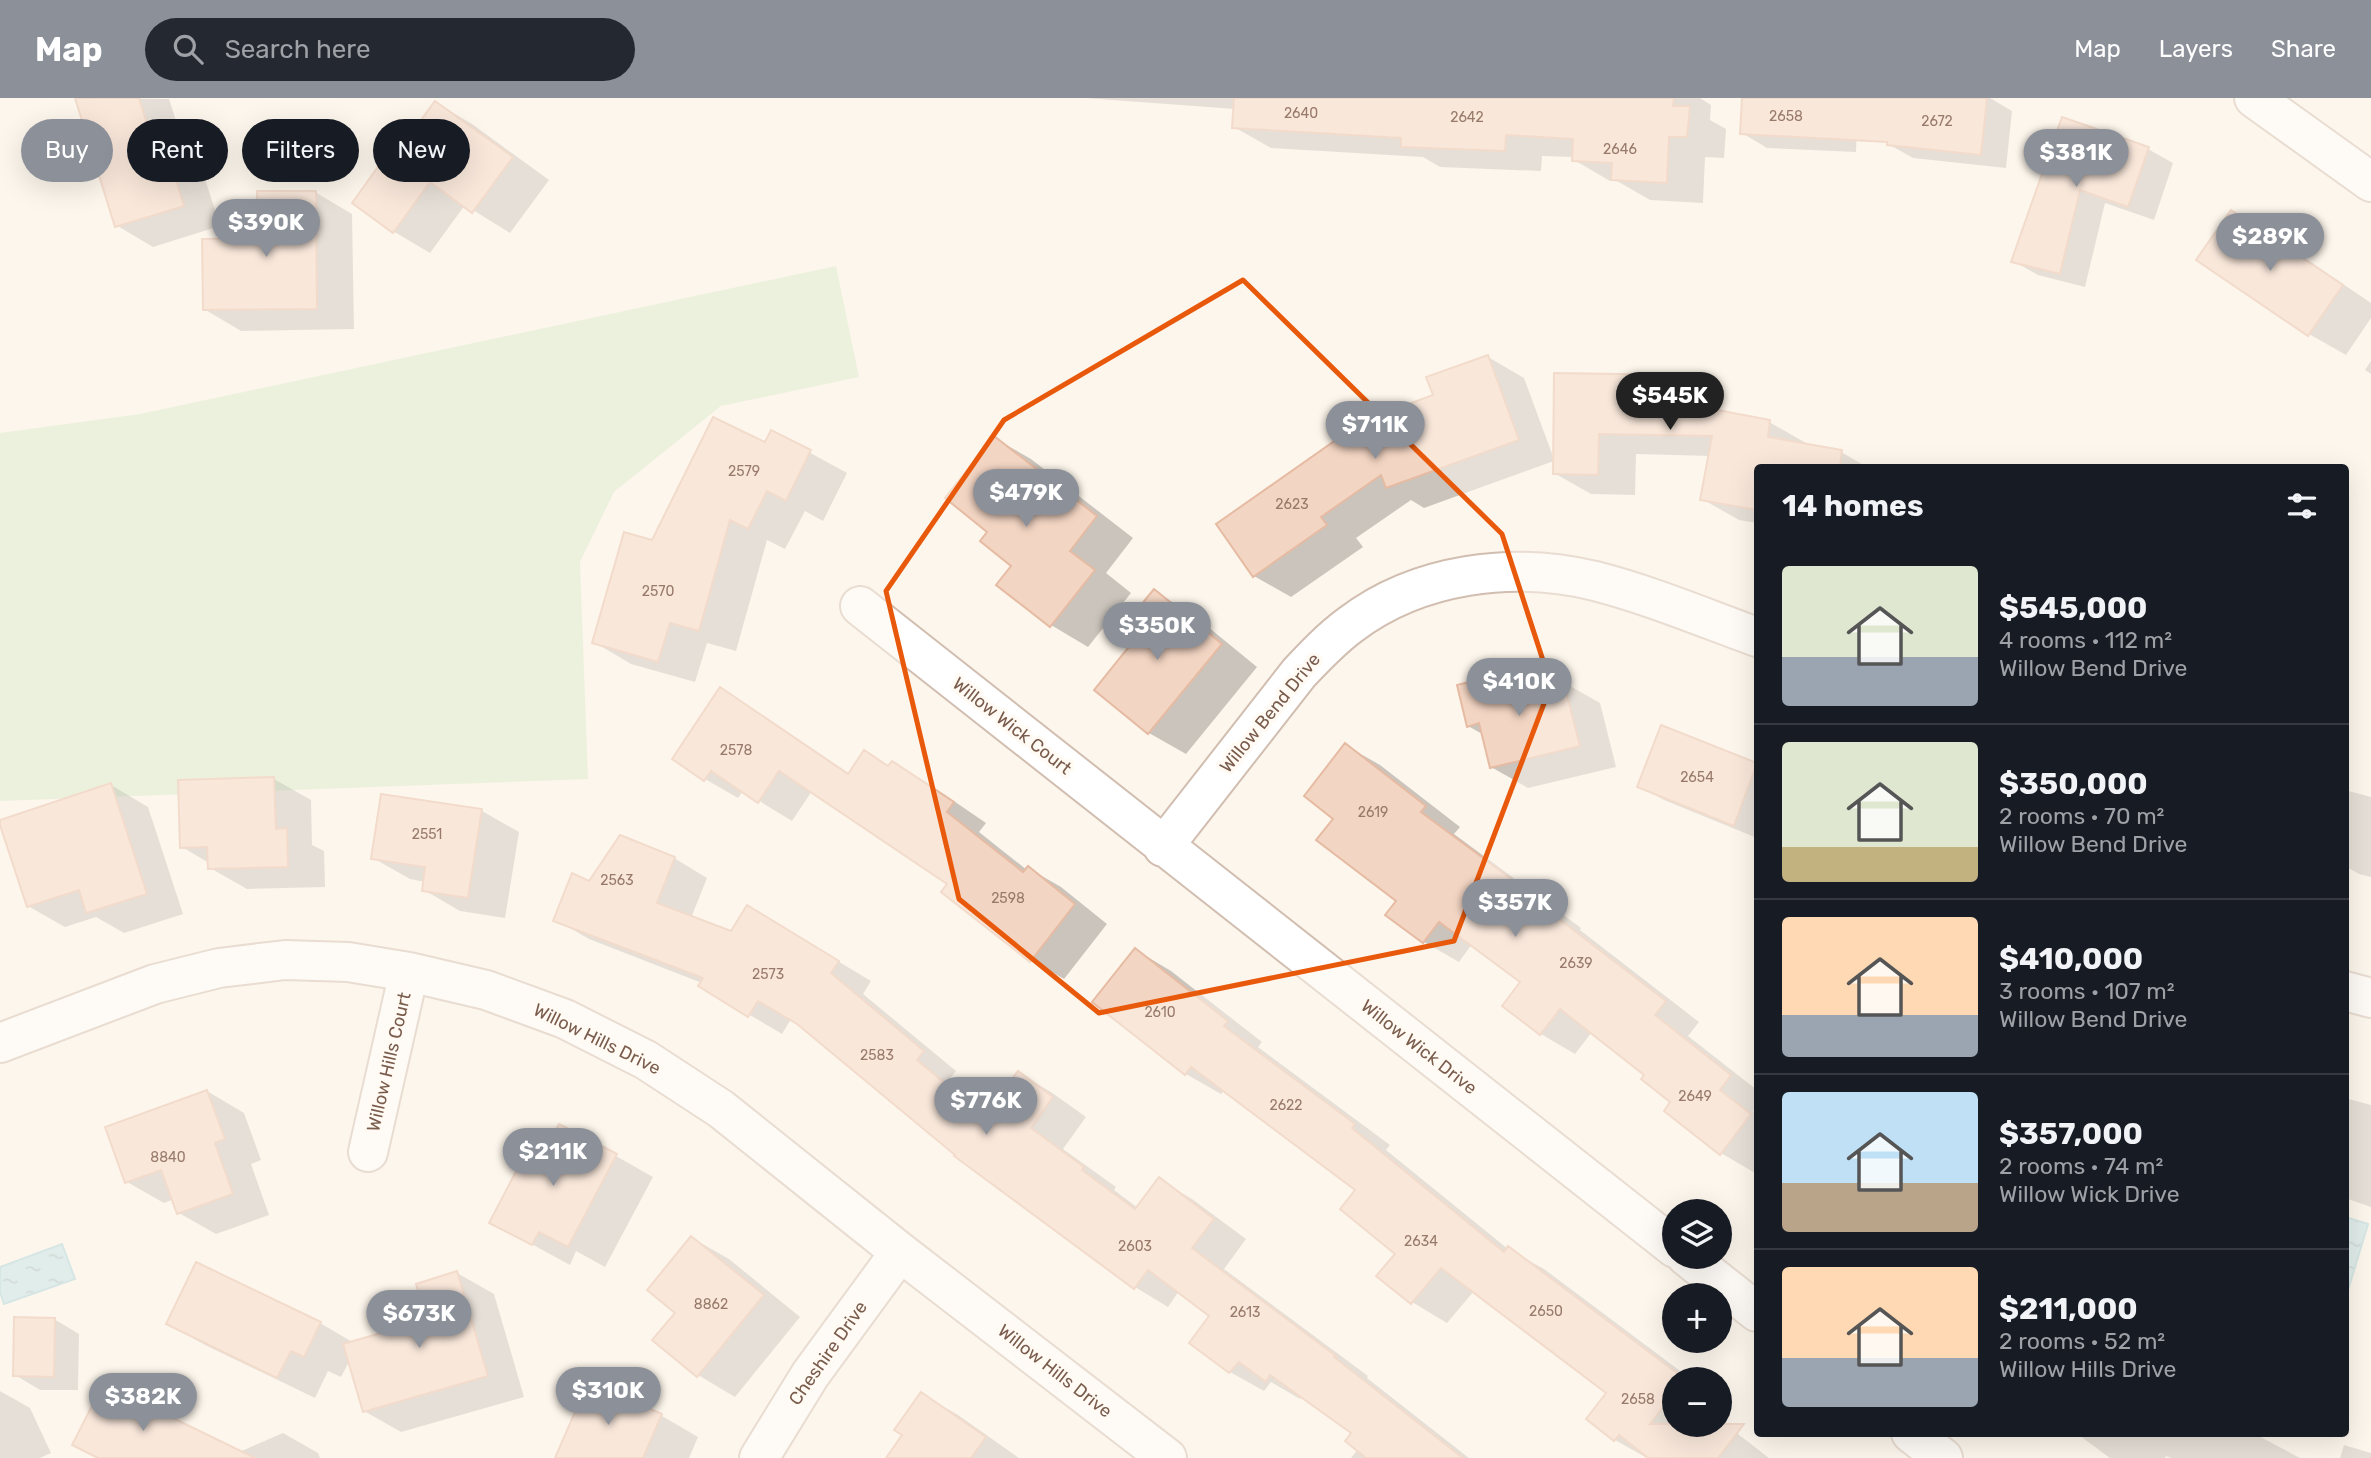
<!DOCTYPE html>
<html lang="en">
<head>
<meta charset="utf-8">
<style>
  :root { --surface:#171b24; --page:#242831; --text:#f1f3f6; --muted:#9ea1a6; --line:#363941; --accent:#8c9099 }
  body { margin:0; font-family:Rubik,sans-serif; background:var(--page); color:var(--text); height:100vh; display:flex; flex-direction:column; font-size:26px; white-space:nowrap }
  * { box-sizing:border-box; margin:0 }
  p { font-size:23px; color:var(--muted) }
  .icon { flex:none; width:38px; height:38px; fill:none; stroke:currentColor; stroke-width:2; stroke-linecap:round; stroke-linejoin:round }
  .map { position:relative; flex:1; overflow:hidden }
  .details { position:absolute; left:1754px; top:366px; width:595px; height:973px; display:flex; flex-direction:column; background:var(--surface); border-radius:7px; box-shadow:0 7px 28px #0002 }
  .details>* { flex:none }
  .guide { position:absolute; left:21px; top:21px; width:665px; height:63px; display:flex; gap:14px }
  .controls { position:absolute; left:1662px; top:1101px; display:grid; gap:14px }
  .controls a { display:grid; place-items:center; width:70px; height:70px; border-radius:50%; background:var(--surface); box-shadow:0 7px 28px #0002; font-size:35px }
  .price { position:absolute; translate:-50% -60px; padding:0 16px; border-radius:24px; background:var(--accent); color:#fff; font-size:23px; line-height:46px; filter:drop-shadow(0 2px 4px #0008) }
  .price::after { content:''; position:absolute; left:50%; top:42px; width:21px; height:16px; margin-left:-10px; background:inherit; clip-path:polygon(0 0,100% 0,50% 100%) }
  .price.on { background:#222; color:#fff }
  ul { padding:0; list-style:none }
  li { display:flex; align-items:center; gap:21px; height:175px; padding:0 28px }
  li+li { border-top:2px solid var(--line) }
  li span { display:grid; place-items:center; flex:none; width:196px; height:140px; border-radius:7px; color:#555 }
  li>.icon { margin-inline-start:auto }
  span .icon { width:84px; height:84px; fill:#fffc; stroke-width:1 }
  li b { font-size:30px }
  h2 { display:flex; justify-content:space-between; align-items:center; height:84px; padding:0 28px; font-size:30px }
  .pill { padding:0 24px; border-radius:32px; background:var(--surface); box-shadow:0 7px 28px #0002; font-size:24px; line-height:63px }
  .pill.on { background:var(--accent); color:#fff }
  header { display:flex; align-items:center; gap:42px; box-sizing:border-box; height:98px; padding:0 35px; background:var(--accent); color:#fff }
  header strong { font-size:33px }
  nav { display:flex; gap:38px; margin-inline-start:auto; font-size:24px }
  .search { width:490px; height:63px; background:var(--page); display:flex; align-items:center; gap:18px; box-sizing:border-box; padding:0 24px; border-radius:38px; color:var(--muted); font-size:26px }
  .map>svg:first-child { display:block }
  .grass { fill:#d8ecc9 }
  .water { fill:url(#water-ripples); stroke:#a5d3da; stroke-width:2 }
  .shadow { fill:#0003 }
  .building { fill:#f3d5c3; stroke:#e6bba3; stroke-width:2 }
  .lines { fill:none; stroke-linecap:round; stroke-linejoin:round }
  .street-casing { stroke:#d1beb0; stroke-width:42 }
  .street { stroke:#fff; stroke-width:38 }
  .marked { fill:none; stroke:#e8590c; stroke-width:5; stroke-linejoin:round }
  .labels { text-anchor:middle; stroke-width:7; stroke-linejoin:round; paint-order:stroke }
  .number-label { font-size:14px; fill:#987a6a }
  .street-label { font-size:18px; fill:#7a5c4d; stroke:#fffaf3 }
</style>
</head>
<body>
<header>
<strong>Map</strong>
<div class="search"><svg class="icon" aria-label="search" viewBox="0 0 24 24"><circle cx="10" cy="10" r="6"/><path d="M15 15l6 6"/></svg>Search here</div>
<nav><a>Map</a><a>Layers</a><a>Share</a></nav>
</header>
<div class="map">
<svg width="2371" height="1360" viewBox="0 0 2371 1360">
  <defs>
    <pattern id="water-ripples" width="26" height="14" patternUnits="userSpaceOnUse" patternTransform="scale(1.75)"><rect width="26" height="14" fill="#bfe3e8"/><path d="M2 4q2-2 4 0t4 0M15 11q2-2 4 0t4 0" fill="none" stroke="#a0bbbe"/></pattern>
  </defs>
  <rect width="100%" height="100%" fill="#fdf6ec"/>
  <path class="grass" d="M836 168 859 279 721 308 614 394 580 464 588 681 0 703V335L140 316Z"/>
  <path class="water" d="M2345 1119 2368 1126 2348 1192 2345 1191Z
    M62 1146 75 1181 4 1206 0 1194V1169Z"/>
  <path class="shadow" d="M77 0 169 1 187 57 200 65 220 128 153 149 116 127Z
    M1085 0H1700L1711 7 1710 22 1726 31 1724 60 1705 59 1703 105 1650 102 1617 83H1610L1574 62V59L1542 58 1541 73 1440 69 1423 59 1271 50 1234 29 1235 11Z
    M1743 0H1858L1856 54 1767 50 1742 35Z
    M1893 0H1990L2012 13 2006 70 1913 60 1888 46Z
    M436 5 472 26 549 82 510 135 465 107 430 155 393 133 392 64Z
    M2063 21 2148 51 2173 65 2154 122 2105 105 2085 189 2038 177 2013 163Z
    M315 94 352 116 354 231 241 233 204 211 259 142Z
    M2232 114 2268 135 2371 205V220L2346 257 2309 236Z
    M1488 259 1524 280 1554 361 1681 279 1718 300V314L1769 324 1806 345V348L1841 354 1867 369H1757V425L1739 422 1702 401 1711 358 1636 356 1635 397 1591 396 1554 375V363L1424 410 1411 402 1356 440 1363 449 1291 499 1254 478 1435 298Z
    M2371 263V276L2365 272Z
    M772 334 847 375 823 423 805 413 785 451 767 442 736 553 707 545 695 584 631 566 594 544 653 444 765 347Z
    M994 340 1031 361 1133 440 1106 475 1131 495 1088 549 1051 527 990 433Z
    M1155 494 1191 515 1257 569 1186 656 1149 635 1096 592 1138 539Z
    M1514 575 1539 590 1563 584 1600 605 1616 669 1528 690 1491 669 1484 637 1468 628Z
    M720 592 753 611 850 676 890 669 893 665 926 684 986 725 979 734 1027 772 1028 770 1061 789 1107 826 1064 881 1031 862 950 786 812 693 792 723 743 693 738 700 705 681Z
    M1662 630 1757 667V740L1664 702 1639 688Z
    M1345 647 1380 667 1460 729 1454 736 1581 830 1580 832 1699 924 1688 938 1757 992V1008L1753 1013 1757 1016V1073L1755 1075 1721 1055 1646 977 1592 934 1575 956 1541 936 1523 884 1472 846 1459 864 1424 844 1388 817 1398 803 1336 720Z
    M274 681 311 702 312 747 324 753 325 789 247 791 210 770 209 765 182 749Z
    M111 687 148 709 183 816 124 835 96 819 65 829 28 808Z
    M2345 692 2371 699V779L2359 776 2345 768Z
    M482 713 519 734 505 820 460 813 424 792 425 784 410 781 373 760Z
    M674 760 707 780 691 820 732 835 781 829 871 883 863 896 956 973 949 982 989 1014 1018 975 1051 994 1086 1019 1063 1051 1116 1089 1114 1092 1138 1110 1159 1082 1192 1101 1246 1141 1224 1171 1368 1278 1367 1280 1469 1360H1351L1358 1351 1354 1335 1302 1298 1300 1301 1271 1284 1264 1293 1230 1274 1191 1245 1212 1218 1179 1193 1168 1209 1135 1189 791 921 782 936 701 888 702 885 589 841 556 822 590 785Z
    M1136 852 1171 873 1262 944 1258 949 1390 1047 1386 1052 1508 1151 1544 1171 1691 1281H1675V1326H1720V1322L1769 1360H1647L1615 1342 1588 1321 1609 1295 1474 1193 1447 1225 1412 1204 1397 1155 1357 1092 1224 992 1221 996 1186 976Z
    M207 993 244 1015 261 1062 251 1066 269 1117 216 1136 179 1115 174 1101 164 1105 127 1084Z
    M2345 1000 2371 1007V1109L2345 1100Z
    M548 1050 616 1058 653 1079 605 1169 576 1153 570 1167 491 1124Z
    M692 1140 729 1161 800 1219 735 1299 698 1277 678 1215Z
    M457 1175 494 1196 524 1299 401 1334 364 1313 350 1262 341 1279 328 1273 315 1300 205 1247 168 1226 320 1225 354 1245 428 1223Z
    M54 1221 79 1236 78 1292H40L15 1277Z
    M589 1286 662 1318 698 1339 689 1360H557Z
    M0 1293 30 1310 51 1355 40 1360H0Z
    M922 1296 958 1317 1019 1360H888L904 1337Z
    M283 1335 318 1355 320 1360H98L75 1347 237 1355Z
    M2076 1335H2253L2300 1360H2171L2166 1358 2165 1360H2110Z
    M2344 1347 2371 1355V1360H2340Z"/>
  <path class="building" d="M75 0H139L153 45 164 42 184 108 115 129Z
    M1234 0H1674L1673 8H1690L1687 39H1669L1667 85 1611 82 1612 65 1572 63 1573 41 1506 37 1505 53 1401 49V40L1232 30Z
    M1742 0H1987L1981 57 1887 47V44L1740 36Z
    M435 3 513 59 472 115 430 84 393 135 352 105 385 59 391 63Z
    M2062 19 2149 49 2128 109 2080 92 2060 176 2011 164Z
    M257 93H316L317 211 203 212 202 141 258 140Z
    M2231 112 2343 187 2308 238 2196 162Z
    M1488 257 1519 342 1386 390 1381 377 1321 419 1327 427 1253 479 1216 426 1363 323 1433 297 1426 279Z
    M1554 275 1682 277 1681 305 1770 322 1768 339 1842 352 1840 369H1757V412L1700 402 1712 338 1599 336 1598 377 1553 376Z
    M713 319 765 344 771 332 811 352 786 403 767 393 748 431 730 422 699 533 670 525 658 564 592 545 624 434 652 442Z
    M994 338 1097 418 1070 453 1095 472 1050 529 996 487 1011 468 980 443 987 434 945 400Z
    M1154 491 1222 546 1148 636 1094 592 1136 540 1123 529Z
    M1514 573 1519 593 1563 582 1580 648 1490 670 1479 625 1467 629 1457 587Z
    M720 589 848 676 864 652 888 668 892 663 954 704 947 714 1023 774 1028 768 1075 806 1030 864 941 794 947 786 779 673 758 705 711 673 704 683 672 661Z
    M1661 627 1757 665 1734 728 1637 689Z
    M1345 645 1426 708 1421 714 1548 808 1546 811 1666 903 1655 917 1731 977 1720 992 1751 1016 1720 1057 1664 1013 1670 1004 1641 981 1644 977 1560 911 1540 937 1502 908 1520 884 1439 824 1423 845 1385 817 1396 803 1316 742 1333 721 1304 698Z
    M274 679 276 731 287 730 288 769 208 771 207 749 180 750 178 682Z
    M111 685 147 796 86 815 79 792 27 809 0 727V722Z
    M381 696 482 711 468 800 422 793 425 769 371 761Z
    M620 737 675 759 657 805 731 833 747 807 839 863 831 875 924 953 917 962 984 1017 1018 973 1053 999 1031 1030 1084 1069 1082 1072 1135 1111 1159 1079 1214 1121 1192 1150 1336 1258 1334 1259 1463 1360H1366L1345 1343 1351 1335 1270 1277 1266 1284 1239 1264 1229 1275 1189 1245 1209 1218 1148 1172 1134 1191 954 1058 955 1057 797 926 758 903 748 919 698 888 703 880 553 823 572 775 589 783Z
    M1135 850 1228 923 1224 928 1355 1026 1352 1030 1504 1154 1508 1148 1685 1281H1675V1294L1650 1326H1744L1718 1360H1648L1619 1337 1614 1343 1586 1321 1606 1295 1441 1170 1411 1206 1376 1178 1395 1156 1340 1111 1355 1092 1191 969 1185 977 1092 904Z
    M207 992 225 1041 215 1045 233 1096 177 1116 161 1072 125 1085 105 1029Z
    M559 1026 617 1056 568 1149 539 1134 532 1147 489 1125 533 1041 547 1048Z
    M691 1138 764 1197 697 1279 652 1242 675 1215 647 1192Z
    M196 1164 321 1224 304 1259 291 1253 277 1280 166 1226Z
    M457 1173 488 1278 363 1314 343 1246 426 1222 416 1186Z
    M14 1219 55 1220 54 1279 13 1278Z
    M588 1284 662 1316 643 1360H555Z
    M103 1286 255 1360H98L72 1347Z
    M921 1294 986 1339 971 1360H886L902 1337 894 1332Z"/>
  <g class="lines">
    <g class="street-casing">
      <path id="street" d="M2254 0 2371 84
        M860 508 1675 1150
        M1163 749 1299 575C1315 558 1331 541 1350 527 1418 475 1513 463 1595 483 1650 497 1704 520 1757 539
        M2345 893 2371 900
        M0 945 155 886 219 870 285 862 348 864 409 874 486 892 565 921 646 962 721 1011 900 1154 1167 1360
        M368 1054 409 874
        M1686 1158 1757 1214
        M1911 1335 1943 1360
        M759 1360 810 1277 900 1154"/>
    </g>
    <use href="#street" class="street"/>
  </g>
  <path d="M0 0H2371V1360H0ZM1243 182 1502 436 1551 587 1454 843 1099 915 959 801 886 493 1004 322Z" fill="#fdf6ec" fill-opacity=".55" fill-rule="evenodd"/>
  <path class="marked" d="M1243 182 1502 436 1551 587 1454 843 1099 915 959 801 886 493 1004 322Z"/>
  <g class="labels">
    <g class="number-label">
      <text x="1301" y="20">2640</text>
      <text x="1786" y="23">2658</text>
      <text x="1467" y="24">2642</text>
      <text x="1937" y="28">2672</text>
      <text x="1620" y="56">2646</text>
      <text x="744" y="378">2579</text>
      <text x="1292" y="411">2623</text>
      <text x="658" y="498">2570</text>
      <text x="736" y="657">2578</text>
      <text x="1697" y="684">2654</text>
      <text x="1373" y="719">2619</text>
      <text x="427" y="741">2551</text>
      <text x="617" y="787">2563</text>
      <text x="1008" y="805">2598</text>
      <text x="1576" y="870">2639</text>
      <text x="768" y="881">2573</text>
      <text x="1160" y="919">2610</text>
      <text x="877" y="962">2583</text>
      <text x="1695" y="1003">2649</text>
      <text x="1286" y="1012">2622</text>
      <text x="168" y="1064">8840</text>
      <text x="1421" y="1148">2634</text>
      <text x="1135" y="1153">2603</text>
      <text x="711" y="1211">8862</text>
      <text x="1546" y="1218">2650</text>
      <text x="1245" y="1219">2613</text>
      <text x="1638" y="1306">2658</text>
    </g>
    <g class="street-label">
      <text transform="translate(1270 615) rotate(-51)" y="6">Willow Bend Drive</text>
      <text transform="translate(1012 628) rotate(38)" y="6">Willow Wick Court</text>
      <text transform="translate(597 941) rotate(26)" y="6">Willow Hills Drive</text>
      <text transform="translate(1419 949) rotate(38)" y="6">Willow Wick Drive</text>
      <text transform="translate(389 964) rotate(-77)" y="6">Willow Hills Court</text>
      <text transform="translate(828 1255) rotate(-55)" y="6">Cheshire Drive</text>
      <text transform="translate(1055 1273) rotate(38)" y="6">Willow Hills Drive</text>
    </g>
  </g>
</svg>
<div class="controls">
<a><svg class="icon" aria-label="layers" viewBox="0 0 24 24"><path d="M12 4l9 5-9 5-9-5zM3 14l9 5 9-5"/></svg></a>
<a>+</a>
<a>−</a>
</div>
<b class="price" style="left:2076px;top:91px">$381K</b>
<b class="price" style="left:266px;top:161px">$390K</b>
<b class="price" style="left:2270px;top:175px">$289K</b>
<b class="price on" style="left:1670px;top:334px">$545K</b>
<b class="price" style="left:1375px;top:363px">$711K</b>
<b class="price" style="left:1026px;top:431px">$479K</b>
<b class="price" style="left:1157px;top:564px">$350K</b>
<b class="price" style="left:1519px;top:620px">$410K</b>
<b class="price" style="left:1515px;top:841px">$357K</b>
<b class="price" style="left:986px;top:1039px">$776K</b>
<b class="price" style="left:553px;top:1090px">$211K</b>
<b class="price" style="left:419px;top:1252px">$673K</b>
<b class="price" style="left:608px;top:1329px">$310K</b>
<b class="price" style="left:143px;top:1335px">$382K</b>
<div class="guide">
<a class="pill on">Buy</a>
<a class="pill">Rent</a>
<a class="pill">Filters</a>
<a class="pill">New</a>
</div>
<section class="details">
<h2>14 homes<svg class="icon" aria-label="filters" viewBox="0 0 24 24"><path d="M4 7h16M4 17h16"/><circle cx="9" cy="7" r="2"/><circle cx="15" cy="17" r="2"/></svg></h2>
<ul>
<li><span style="background:linear-gradient(#dfe7d0 65%,#9aa5b1 0)"><svg class="icon" aria-label="home" viewBox="0 0 24 24"><path d="M3 11l9-7 9 7M6 9v11h12V9"/></svg></span><div><b>$545,000</b><p>4 rooms · 112 m²</p><p>Willow Bend Drive</p></div></li>
<li><span style="background:linear-gradient(#dfe7d0 75%,#c2b280 0)"><svg class="icon" aria-label="home" viewBox="0 0 24 24"><path d="M3 11l9-7 9 7M6 9v11h12V9"/></svg></span><div><b>$350,000</b><p>2 rooms · 70 m²</p><p>Willow Bend Drive</p></div></li>
<li><span style="background:linear-gradient(#ffd9b3 70%,#9aa5b1 0)"><svg class="icon" aria-label="home" viewBox="0 0 24 24"><path d="M3 11l9-7 9 7M6 9v11h12V9"/></svg></span><div><b>$410,000</b><p>3 rooms · 107 m²</p><p>Willow Bend Drive</p></div></li>
<li><span style="background:linear-gradient(#bfe0f5 65%,#b9a48a 0)"><svg class="icon" aria-label="home" viewBox="0 0 24 24"><path d="M3 11l9-7 9 7M6 9v11h12V9"/></svg></span><div><b>$357,000</b><p>2 rooms · 74 m²</p><p>Willow Wick Drive</p></div></li>
<li><span style="background:linear-gradient(#ffd9b3 65%,#9aa5b1 0)"><svg class="icon" aria-label="home" viewBox="0 0 24 24"><path d="M3 11l9-7 9 7M6 9v11h12V9"/></svg></span><div><b>$211,000</b><p>2 rooms · 52 m²</p><p>Willow Hills Drive</p></div></li>
</ul>
</section>
</div>
</body>
</html>
